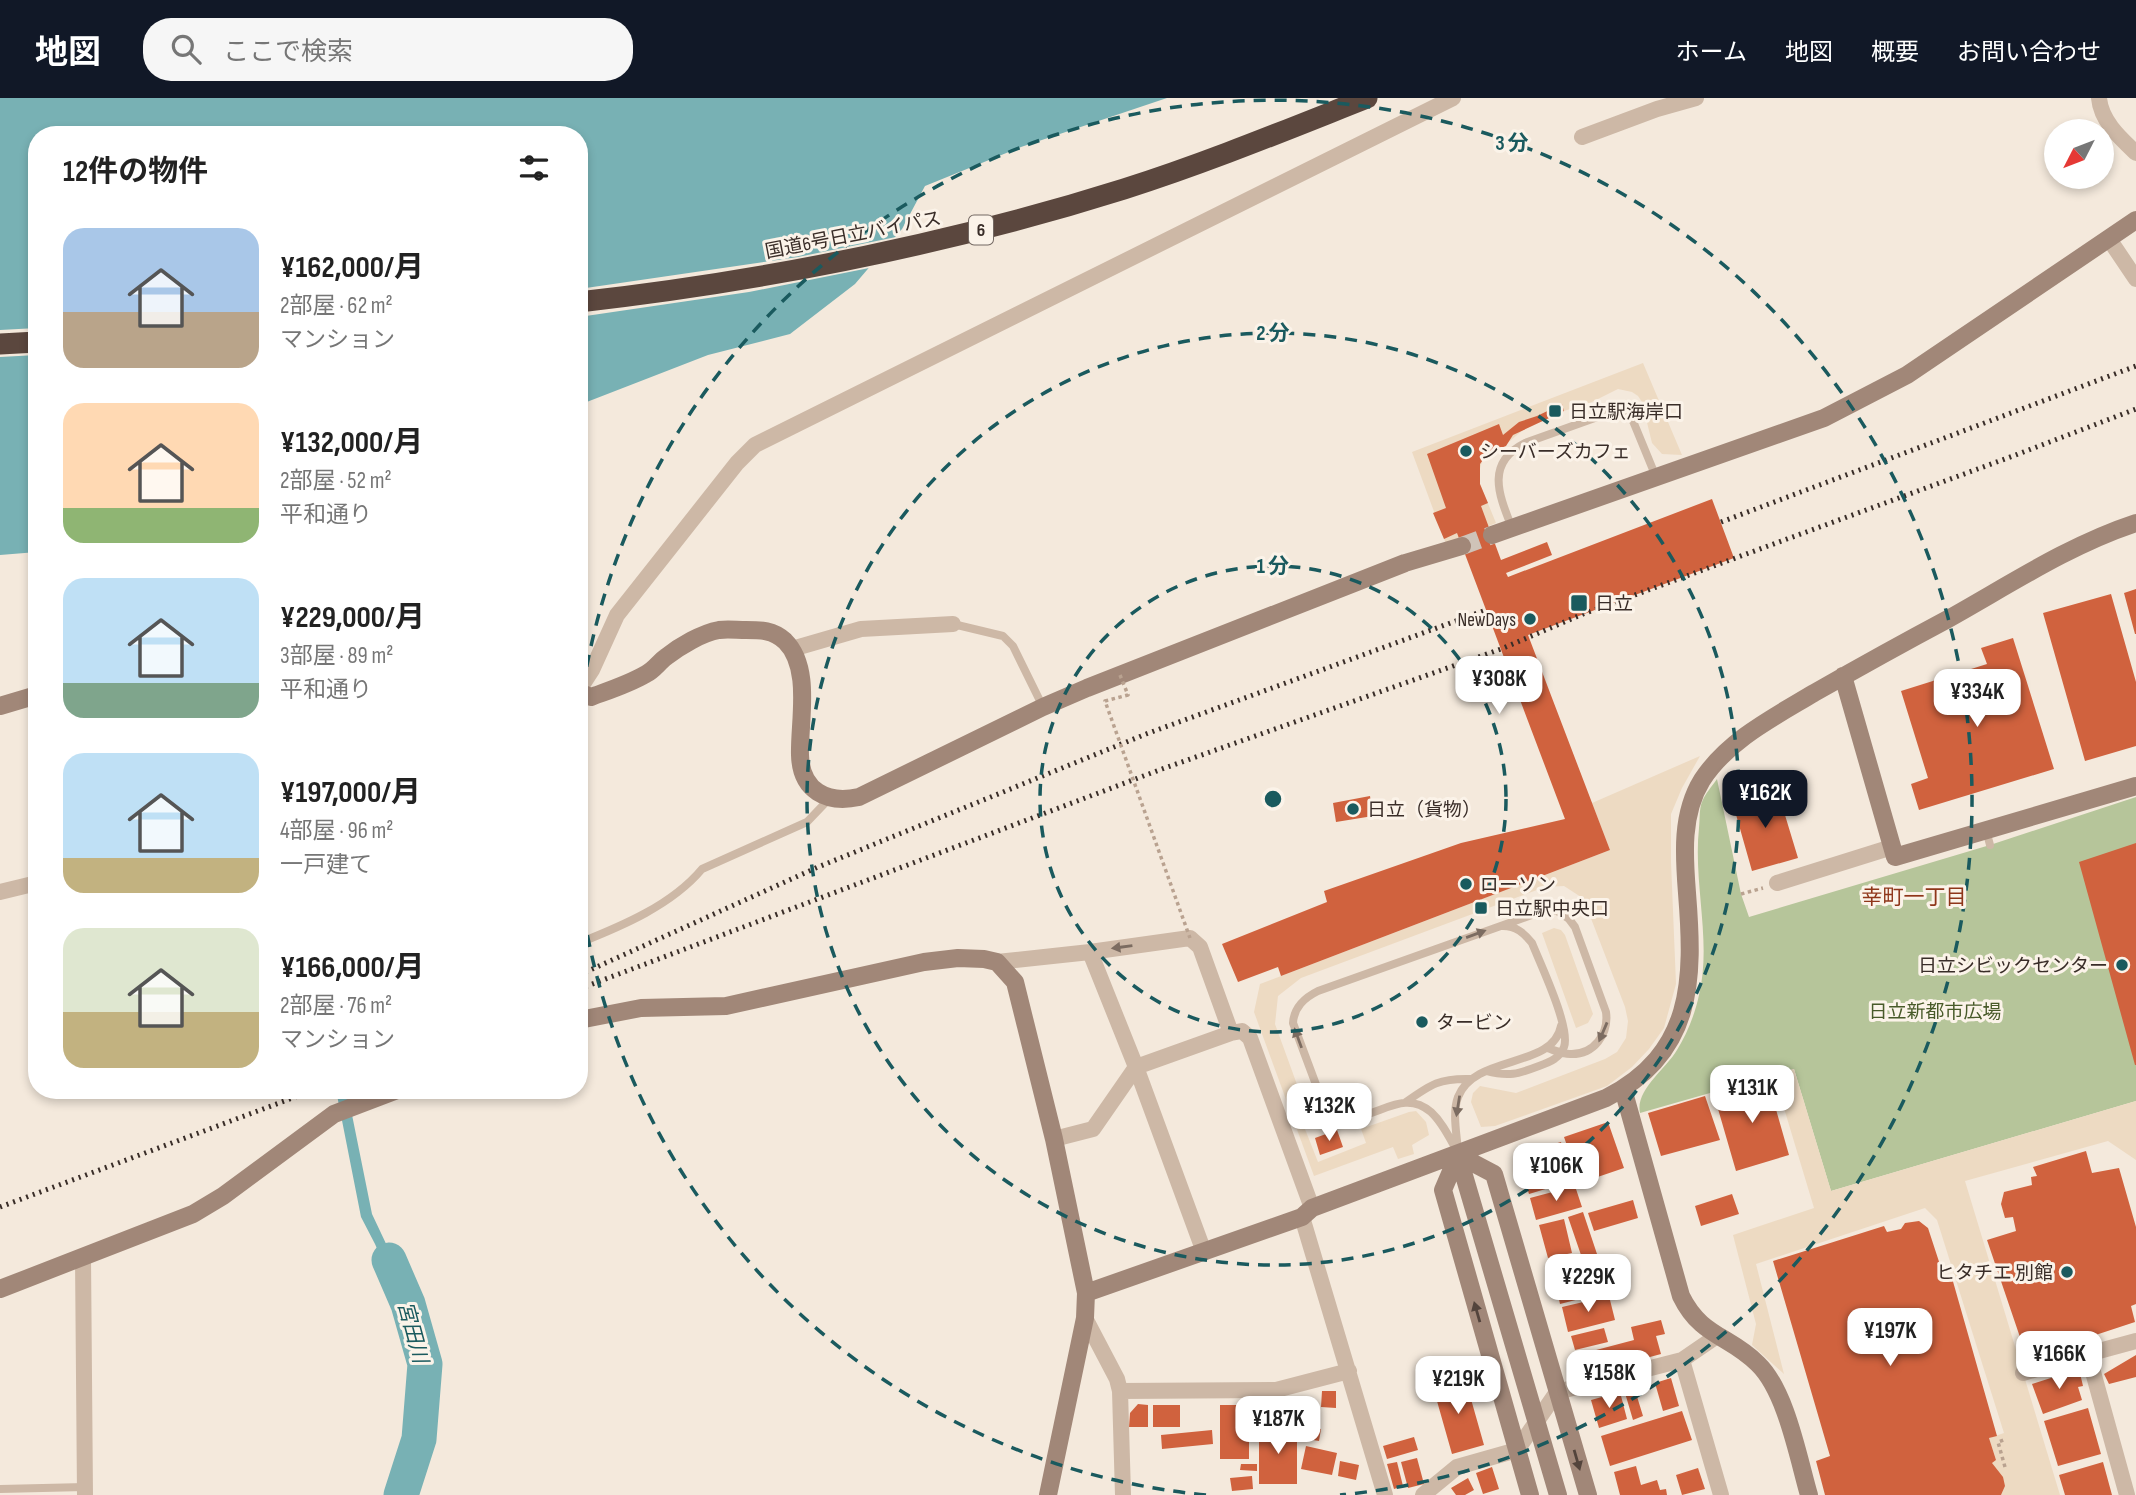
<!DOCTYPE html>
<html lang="ja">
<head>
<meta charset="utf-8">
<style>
  :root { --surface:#fff; --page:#f6f6f6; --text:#222; --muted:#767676; --accent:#111827 }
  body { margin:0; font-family:"Sofia Sans Condensed","Noto Sans JP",sans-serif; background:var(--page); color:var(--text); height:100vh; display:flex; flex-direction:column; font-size:26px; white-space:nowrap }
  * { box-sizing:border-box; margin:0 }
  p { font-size:23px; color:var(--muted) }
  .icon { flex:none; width:38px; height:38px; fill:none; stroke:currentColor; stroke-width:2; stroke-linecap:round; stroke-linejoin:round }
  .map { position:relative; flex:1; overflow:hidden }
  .details { position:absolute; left:28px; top:28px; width:560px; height:973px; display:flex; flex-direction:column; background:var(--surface); border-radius:28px; box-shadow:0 4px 10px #0003 }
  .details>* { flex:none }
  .needle { width:46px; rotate:228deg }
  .tools { position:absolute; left:2044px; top:21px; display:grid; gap:14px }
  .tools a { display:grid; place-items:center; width:70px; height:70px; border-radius:50%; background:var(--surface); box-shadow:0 4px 10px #0003; font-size:35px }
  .price { position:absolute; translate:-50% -60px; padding:0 16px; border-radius:14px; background:#fff; color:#222; font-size:23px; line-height:46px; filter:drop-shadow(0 2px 4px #0008) }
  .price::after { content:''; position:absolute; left:50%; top:42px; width:21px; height:16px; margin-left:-10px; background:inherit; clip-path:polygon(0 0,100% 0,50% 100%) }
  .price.current { background:var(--accent); color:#fff }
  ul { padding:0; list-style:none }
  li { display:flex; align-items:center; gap:21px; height:175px; padding:0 35px }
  li span { display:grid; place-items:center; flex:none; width:196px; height:140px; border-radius:21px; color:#555 }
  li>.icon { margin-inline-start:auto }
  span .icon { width:84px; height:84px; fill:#fffc; stroke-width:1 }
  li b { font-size:30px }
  h2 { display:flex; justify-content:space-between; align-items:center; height:84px; padding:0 35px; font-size:30px }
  header { display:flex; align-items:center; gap:42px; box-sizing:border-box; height:98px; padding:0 35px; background:var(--accent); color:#fff }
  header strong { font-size:33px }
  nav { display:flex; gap:38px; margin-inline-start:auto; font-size:24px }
  .search { width:490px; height:63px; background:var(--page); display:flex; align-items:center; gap:18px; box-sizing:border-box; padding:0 24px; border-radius:28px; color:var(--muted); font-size:26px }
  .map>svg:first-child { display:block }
  .green { fill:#b6c59a }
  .plaza { fill:#eddac2 }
  .water { fill:#78b1b4 }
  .pier { fill:#f4e9dc }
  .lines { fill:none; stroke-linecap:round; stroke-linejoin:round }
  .river { stroke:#78b1b4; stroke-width:35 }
  .building { fill:#d0623e }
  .secondary-tunnel { stroke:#cfc3b8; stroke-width:18; stroke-dasharray:18 9; stroke-linecap:butt }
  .path { stroke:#b9a290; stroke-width:3.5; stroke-dasharray:3.5 3.5; stroke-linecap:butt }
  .lane { stroke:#cdb8a6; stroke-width:8 }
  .street { stroke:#cdb8a6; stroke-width:16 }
  .secondary { stroke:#a18778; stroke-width:18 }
  .highway { stroke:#5b473e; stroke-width:21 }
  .rail { stroke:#392d28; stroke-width:5; stroke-dasharray:2 5; stroke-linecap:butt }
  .path-bridge { stroke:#b9a290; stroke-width:3.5; stroke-dasharray:3.5 3.5; stroke-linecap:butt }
  .oneway { fill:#7c6c61 }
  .oneway2 { fill:#53443c }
  .ring { fill:none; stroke:#1a5a5e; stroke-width:3.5; stroke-dasharray:12 9 }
  .poi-dot { fill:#1a5a5e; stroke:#fbf3e9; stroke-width:2.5 }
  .labels { text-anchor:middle; stroke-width:6; stroke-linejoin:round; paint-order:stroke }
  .shield { fill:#fbf3e9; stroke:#736862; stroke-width:2 }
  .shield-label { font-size:18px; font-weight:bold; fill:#392d28 }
  .street-label { font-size:19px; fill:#392d28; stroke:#fbf3e9 }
  .poi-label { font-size:19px; fill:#392d28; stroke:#fbf3e9; text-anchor:start }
  .park-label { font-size:19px; fill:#485a29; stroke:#fbf3e9 }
  .neighbourhood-label { font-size:21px; fill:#8f361a; stroke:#fbf3e9 }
  .water-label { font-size:21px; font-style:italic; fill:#1a5a5e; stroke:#fbf3e9 }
  .centre { fill:#1a5a5e; stroke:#fbf3e9; stroke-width:3.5 }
  .ring-label { font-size:21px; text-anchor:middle; font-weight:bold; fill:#1a5a5e; stroke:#fbf3e9; stroke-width:6; stroke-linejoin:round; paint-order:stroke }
</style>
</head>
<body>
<header>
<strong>地図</strong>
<div class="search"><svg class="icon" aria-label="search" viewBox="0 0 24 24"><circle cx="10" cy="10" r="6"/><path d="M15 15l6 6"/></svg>ここで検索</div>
<nav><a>ホーム</a><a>地図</a><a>概要</a><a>お問い合わせ</a></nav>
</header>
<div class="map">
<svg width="2136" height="1397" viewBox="0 0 2136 1397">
  <rect width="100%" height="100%" fill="#f4e9dc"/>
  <path class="green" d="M1717 681 1741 796 1749 819 1990 747 2136 699V1003L1831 1093 1794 971 1640 1015C1635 992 1666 971 1677 952 1687 936 1695 916 1699 897 1712 843 1693 786 1699 730 1700 722 1699 711 1702 704 1705 696 1712 688 1717 681Z"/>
  <path class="plaza" d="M1643 265 1682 357 1662 356 1652 345 1642 304 1638 298 1632 294 1618 291 1592 304 1564 313 1523 332 1504 348 1492 352 1483 360 1479 374 1480 386 1496 425 1446 446 1412 354Z
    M1700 658 1682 690 1671 716V764L1676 886 1664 930 1649 951 1632 969 1607 988 1495 1028 1481 1029 1471 1004 1473 995 1480 988 1516 995 1605 961 1617 954 1626 940 1628 923 1625 909 1587 810 1581 799 1564 788 1545 789 1301 880 1278 898 1275 926 1307 1014 1322 1025 1305 1031 1318 1064 1366 1045 1361 1031 1409 1014 1416 1013 1426 1024 1429 1037 1412 1047 1414 1056 1398 1061 1393 1049 1314 1078 1254 914 1260 886 1610 752 1592 705Z
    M1554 830 1561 832 1565 837 1593 916 1588 925 1576 930 1542 835Z
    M1794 971 1831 1093 2136 1003V1062L2108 1043 1965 1083 2060 1397H2001L2005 1388 1992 1365 1996 1362 1989 1340 2004 1335 1937 1122 1925 1110 1756 1166 1784 1276 1752 1247 1756 1226 1733 1137 1814 1110 1774 977Z"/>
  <path class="water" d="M0 0H1167L1021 49 925 88 902 131 855 186 790 236 708 257 579 307V37H37V454L0 457Z
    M336 992H347L372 1116 414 1205 402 1207 375 1146 361 1119Z"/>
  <path class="pier" d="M901 138 874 169 749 194 579 219V191L798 159Z
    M37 230V257L0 259V232Z"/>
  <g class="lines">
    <path class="river" d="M389 1162 408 1206 425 1266 419 1341 401 1397"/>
  </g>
  <path class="building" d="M1562 306 1564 313 1513 337 1506 348 1488 355 1480 366V386L1488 405 1481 408 1501 462 1547 444 1552 457 1506 475 1508 479 1712 401 1734 460 1528 537 1610 752 1281 878 1278 869 1238 884 1222 846 1327 804 1324 793 1461 745 1565 721 1457 435 1444 441 1433 415 1446 410 1427 356 1499 326 1503 337 1519 324 1537 318Z
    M2136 491V536H2135L2124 495Z
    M2111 496 2136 584V648L2085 663 2043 515Z
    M2013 540 2054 671 1919 712 1911 686 1928 680 1901 593 1987 566 1981 550Z
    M1775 684 1798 760 1752 773 1733 706 1765 698 1764 689Z
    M1370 698 1373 718 1336 724 1333 705Z
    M2136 745V967H2135L2079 764Z
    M1767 980 1789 1057 1736 1073 1714 997Z
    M1705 998 1720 1042 1661 1058 1648 1015Z
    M1608 1024 1624 1070 1580 1085 1564 1039Z
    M1337 1032 1343 1049 1320 1057 1315 1040Z
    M1561 1044 1572 1083 1529 1096 1517 1057Z
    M2086 1053 2092 1075 2119 1070 2136 1129V1206L2131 1208 2135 1224 2041 1255 2022 1245 1987 1142 2016 1133 2013 1119 2005 1120 2001 1106 2004 1094 2032 1087 2031 1079 2037 1078 2033 1069Z
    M1575 1088 1582 1109 1536 1122 1530 1100Z
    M1732 1096 1739 1116 1701 1128 1695 1108Z
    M1633 1102 1638 1120 1594 1133 1588 1115Z
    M1583 1114 1600 1165 1554 1179 1550 1165 1581 1157 1568 1119Z
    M1564 1121 1572 1155 1548 1160 1539 1127Z
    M1919 1123 1928 1130 1945 1182 1952 1180 1997 1338 1989 1340 1996 1362 1992 1365 2003 1379 2005 1388 2001 1397H1825L1816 1363 1830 1358 1773 1163 1884 1128 1887 1134 1901 1131 1905 1125Z
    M1602 1172 1607 1194 1560 1206 1555 1183Z
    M1609 1198 1615 1222 1568 1234 1562 1209Z
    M1661 1222 1665 1236 1656 1238 1661 1256 1587 1276 1581 1256 1634 1242 1631 1229Z
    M1604 1230 1608 1244 1575 1252 1571 1238Z
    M2136 1257V1279L2109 1286 2104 1276Z
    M2079 1271 2083 1288 2078 1289 2082 1302 2043 1316 2032 1286Z
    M1465 1280 1484 1347 1452 1356 1433 1289Z
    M1671 1280 1679 1308 1663 1313 1655 1285Z
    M1635 1292 1643 1318 1633 1322 1625 1295Z
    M1322 1293H1336V1310L1321 1309Z
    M1620 1294 1627 1321 1599 1330 1591 1302Z
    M1138 1306 1148 1307V1329H1129L1130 1315Z
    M1153 1307H1180V1329H1153Z
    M1220 1307H1249V1361H1220Z
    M2088 1310 2101 1356 2058 1368 2044 1323Z
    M1682 1313 1692 1342 1610 1368 1601 1338Z
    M1309 1328 1321 1331 1319 1343 1307 1341Z
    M1259 1329H1297V1386H1259Z
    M1212 1332 1213 1346 1162 1351 1161 1337Z
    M1414 1339 1418 1352 1387 1361 1383 1348Z
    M1306 1348 1337 1355 1332 1377 1301 1371Z
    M1417 1360 1424 1386 1408 1390 1401 1364Z
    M1340 1363 1359 1367 1356 1382 1338 1378Z
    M1397 1364 1403 1388 1394 1391 1387 1366Z
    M2103 1364 2112 1397H2065L2059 1377Z
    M1241 1366H1257V1373L1240 1372Z
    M1636 1368 1641 1387 1657 1382 1660 1392 1666 1391 1667 1397H1620L1614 1374Z
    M1492 1369 1499 1391 1483 1396 1476 1375Z
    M1698 1370 1705 1391 1682 1397 1676 1377Z
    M1252 1378 1253 1391 1232 1393 1230 1380Z
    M1468 1380 1474 1392 1465 1397H1456L1451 1390Z"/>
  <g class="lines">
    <path class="secondary-tunnel" d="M1462 448 1492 437"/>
    <path class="path" d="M1741 796 1763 790
      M2005 1369 1998 1344 2006 1341"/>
    <path class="lane" d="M1512 430C1499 397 1485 365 1525 345L1606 316 1621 315 1633 323 1656 379
      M953 526 1003 538 1013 548 1043 609
      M1986 732 1990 747
      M579 845C622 828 672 807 702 771L807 724 829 701
      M1486 973C1509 979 1518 976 1539 968 1550 964 1560 960 1564 949 1571 930 1540 865 1532 845 1524 835 1516 828 1503 828
      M1406 1004C1431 986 1440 980 1471 981
      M1458 1054C1457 1037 1452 1015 1458 999 1475 956 1553 971 1561 928
      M1458 1055C1450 1041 1443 1025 1431 1014 1395 983 1364 1042 1324 1008L1293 925C1294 909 1304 900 1318 893L1543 813H1557L1569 821 1575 829 1606 914C1609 936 1594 957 1570 956 1562 956 1554 952 1547 950
      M0 1391 85 1389"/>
    <path class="street" d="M2099 0C2101 23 2120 40 2136 55
      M1582 39 1657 11 1696 0
      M2109 141 2136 181
      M792 551 861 531 953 526
      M579 592 592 572 617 517 737 365 755 347 1453 0
      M1777 785 1892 749
      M0 794 37 785
      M1090 854 1136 969 1204 1154
      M997 864 1090 854 1190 840 1200 849 1231 935
      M1054 1041 1093 1031 1136 969 1231 935 1242 933 1250 940 1312 1110
      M1302 1119 1385 1397
      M83 1159 85 1397
      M1085 1220 1117 1281 1120 1293 1123 1397
      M1717 1238 1682 1262 1721 1397
      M2023 1275 2088 1256
      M1120 1293 1276 1292 1349 1273
      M1423 1397 1457 1369 1517 1352 1557 1294 1682 1262
      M2127 1397 2088 1256 2136 1243"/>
    <path class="secondary" d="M1492 437 1824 320 1907 277 2136 122
      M1843 578 1895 759 2136 688
      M579 594 591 599C610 592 629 586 646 576 654 572 659 564 666 559 680 548 702 535 719 532 727 531 737 532 746 532 761 532 773 532 785 543 812 570 799 623 800 657 801 693 827 706 859 699L1043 609 1087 590 1405 465 1462 448
      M0 608 37 597
      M579 922 641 910 726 908 924 864 958 860 984 861 997 864 1015 884 1054 1041 1086 1195 1085 1220 1048 1397
      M1623 991 1681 1198C1701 1239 1729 1237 1758 1266 1786 1293 1798 1359 1809 1397
      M1458 1057 1494 1076 1588 1397
      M1458 1057 1443 1092 1530 1397
      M1458 1057 1558 1397
      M0 1191 193 1116 223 1098 334 1016 397 992
      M1086 1195 1302 1119 1312 1110 1606 1000C1694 955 1694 882 1687 795 1684 757 1681 716 1702 682 1728 642 1774 619 1814 595 1858 570 1903 545 1948 521 2009 487 2069 447 2136 425"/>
    <path class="highway" d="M579 204C764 183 946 147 1124 91 1206 65 1286 32 1367 0
      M0 246 37 244"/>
    <path class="rail" d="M1721 424 2136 268
      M579 877 818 769 1146 636 1486 512
      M579 891 1162 671 1501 551 1583 516 2013 358 2136 311
      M0 1109 314 992"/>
    <path class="path-bridge" d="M1120 577 1128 597 1105 603 1190 840"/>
  </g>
  <defs><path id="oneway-solid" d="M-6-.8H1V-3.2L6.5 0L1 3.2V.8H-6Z" transform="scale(1.75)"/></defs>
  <g class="oneway">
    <use href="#oneway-solid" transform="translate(1476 836) rotate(-20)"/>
    <use href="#oneway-solid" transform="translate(1122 849) rotate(172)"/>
    <use href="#oneway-solid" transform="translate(1603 934) rotate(113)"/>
    <use href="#oneway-solid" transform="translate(1298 940) rotate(-110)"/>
    <use href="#oneway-solid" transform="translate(1458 1008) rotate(99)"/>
  </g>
  <g class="oneway2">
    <use href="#oneway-solid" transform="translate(1477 1214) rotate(-106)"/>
    <use href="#oneway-solid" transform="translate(1577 1362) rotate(74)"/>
  </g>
  <g class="ring">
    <circle cx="1273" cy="701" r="233"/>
    <circle cx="1273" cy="701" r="466"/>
    <path d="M1206 1397A699 699 0 0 1 580 792M580 610A699 699 0 1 1 1340 1397"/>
  </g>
  <g class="poi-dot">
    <rect x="1548" y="306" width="14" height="14" rx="3.5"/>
    <circle cx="1466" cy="353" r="7"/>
    <rect x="1570" y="496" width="18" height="18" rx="3.5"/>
    <circle cx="1530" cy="521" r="7"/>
    <circle cx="1353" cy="711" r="7"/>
    <circle cx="1466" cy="786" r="7"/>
    <rect x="1474" y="803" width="14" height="14" rx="3.5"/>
    <circle cx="2122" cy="867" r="7"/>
    <circle cx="1422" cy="924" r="7"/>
    <circle cx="2067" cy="1174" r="7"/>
  </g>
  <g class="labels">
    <rect class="shield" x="969" y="117.5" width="24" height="29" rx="5"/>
    <g class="shield-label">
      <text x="981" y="138">6</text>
    </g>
    <g class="street-label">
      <text transform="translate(853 136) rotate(-11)" y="7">国道6号日立バイパス</text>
    </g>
    <g class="poi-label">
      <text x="1569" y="320">日立駅海岸口</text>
      <text x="1480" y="360">シーバーズカフェ</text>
      <text x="1595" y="512">日立</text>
      <text x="1516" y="528" text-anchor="end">NewDays</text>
      <text x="1367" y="718">日立（貨物）</text>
      <text x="1480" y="793">ローソン</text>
      <text x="1495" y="817">日立駅中央口</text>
      <text x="2108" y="874" text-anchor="end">日立シビックセンター</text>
      <text x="1436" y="931">タービン</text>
      <text x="2053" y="1181" text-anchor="end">ヒタチエ 別館</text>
    </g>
    <g class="park-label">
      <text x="1935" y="920">日立新都市広場</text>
    </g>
    <g class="neighbourhood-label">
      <text x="1914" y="806">幸町一丁目</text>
    </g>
    <g class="water-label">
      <text transform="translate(413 1234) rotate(75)" y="7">宮田川</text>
    </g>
  </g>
  <circle cx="1273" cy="701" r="10" class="centre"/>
  <g class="ring-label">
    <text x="1512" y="52">3 分</text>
    <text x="1273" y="242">2 分</text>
    <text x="1273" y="475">1 分</text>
  </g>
</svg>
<div class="tools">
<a><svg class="needle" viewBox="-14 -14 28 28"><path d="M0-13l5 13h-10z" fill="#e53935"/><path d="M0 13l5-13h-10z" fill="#767676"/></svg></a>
</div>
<b class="price" style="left:1499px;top:618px">¥308K</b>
<b class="price" style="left:1977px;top:631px">¥334K</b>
<b class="price current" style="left:1765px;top:732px">¥162K</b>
<b class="price" style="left:1752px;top:1027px">¥131K</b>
<b class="price" style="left:1329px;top:1045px">¥132K</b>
<b class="price" style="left:1556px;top:1105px">¥106K</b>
<b class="price" style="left:1588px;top:1216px">¥229K</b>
<b class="price" style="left:1890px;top:1270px">¥197K</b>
<b class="price" style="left:2059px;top:1293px">¥166K</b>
<b class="price" style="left:1609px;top:1312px">¥158K</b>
<b class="price" style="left:1458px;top:1318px">¥219K</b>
<b class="price" style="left:1278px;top:1358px">¥187K</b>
<section class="details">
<h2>12件の物件<svg class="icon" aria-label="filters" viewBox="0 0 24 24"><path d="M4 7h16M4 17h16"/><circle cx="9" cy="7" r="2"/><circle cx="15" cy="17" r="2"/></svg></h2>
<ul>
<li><span style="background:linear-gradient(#a9c7e8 60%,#b9a48a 0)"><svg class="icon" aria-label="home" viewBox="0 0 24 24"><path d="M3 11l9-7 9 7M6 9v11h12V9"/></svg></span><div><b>¥162,000/月</b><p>2部屋 · 62 m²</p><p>マンション</p></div></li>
<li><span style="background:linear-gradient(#ffd9b3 75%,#8fb573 0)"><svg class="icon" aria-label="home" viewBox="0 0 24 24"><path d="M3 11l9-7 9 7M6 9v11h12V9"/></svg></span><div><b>¥132,000/月</b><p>2部屋 · 52 m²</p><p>平和通り</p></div></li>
<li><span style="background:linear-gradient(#bfe0f5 75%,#7fa58c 0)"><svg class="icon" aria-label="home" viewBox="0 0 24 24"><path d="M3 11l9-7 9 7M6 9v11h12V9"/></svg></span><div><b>¥229,000/月</b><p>3部屋 · 89 m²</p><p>平和通り</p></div></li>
<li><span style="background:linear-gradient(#bfe0f5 75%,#c2b280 0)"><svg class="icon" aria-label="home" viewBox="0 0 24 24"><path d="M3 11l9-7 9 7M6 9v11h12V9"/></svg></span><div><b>¥197,000/月</b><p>4部屋 · 96 m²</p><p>一戸建て</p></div></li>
<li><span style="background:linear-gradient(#dfe7d0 60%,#c2b280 0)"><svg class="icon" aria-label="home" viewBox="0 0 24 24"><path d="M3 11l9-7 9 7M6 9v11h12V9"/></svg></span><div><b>¥166,000/月</b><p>2部屋 · 76 m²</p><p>マンション</p></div></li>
</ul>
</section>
</div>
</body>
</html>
